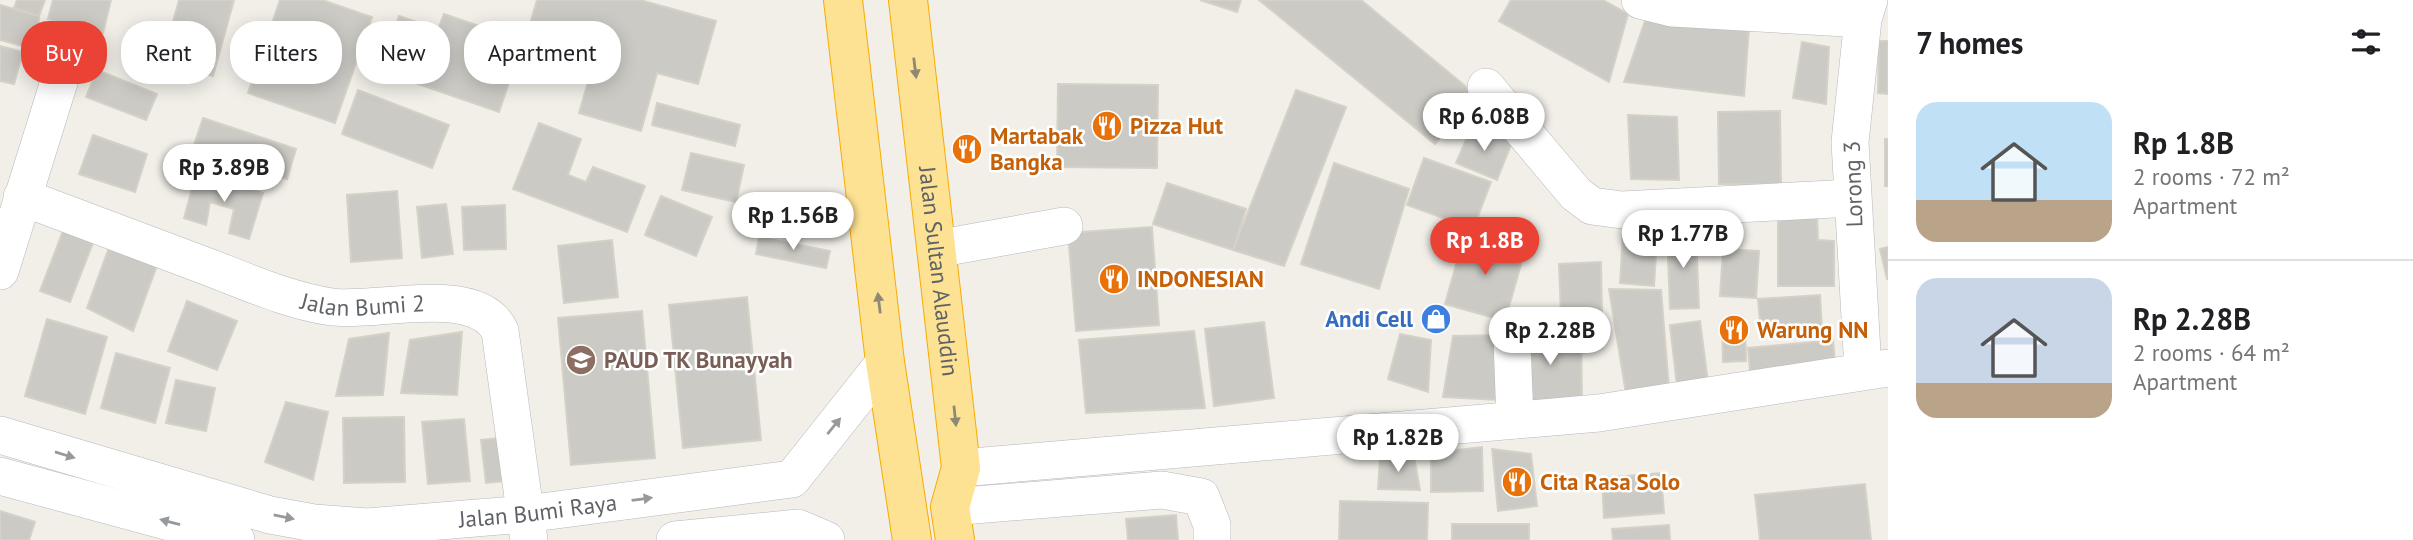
<!DOCTYPE html>
<html lang="en">
<head>
<meta charset="utf-8">
<style>
  :root { --surface:#fff; --page:#f2f2f2; --text:#202124; --muted:#757577; --line:#e0e0e0; --accent:#ea4335 }
  body { margin:0; font-family:"PT Sans",sans-serif; background:var(--page); color:var(--text); height:100vh; display:flex; flex-direction:column; font-size:26px; white-space:nowrap }
  * { box-sizing:border-box; margin:0 }
  p { font-size:23px; color:var(--muted) }
  .icon { flex:none; width:38px; height:38px; fill:none; stroke:currentColor; stroke-width:2; stroke-linecap:round; stroke-linejoin:round }
  .map { position:relative; flex:1; overflow:hidden }
  .details { display:flex; flex-direction:column; background:var(--surface); width:525px }
  .details>* { flex:none }
  .guide { position:absolute; left:21px; top:21px; width:665px; height:63px; display:flex; gap:14px }
  .price { position:absolute; translate:-50% -60px; padding:0 16px; border-radius:24px; background:#fff; color:#222; font-size:23px; line-height:46px; filter:drop-shadow(0 2px 4px #0008) }
  .price::after { content:''; position:absolute; left:50%; top:42px; width:21px; height:16px; margin-left:-10px; background:inherit; clip-path:polygon(0 0,100% 0,50% 100%) }
  .price.current { background:var(--accent); color:#fff }
  ul { padding:0; list-style:none }
  li { display:flex; align-items:center; gap:21px; height:175px; padding:0 28px }
  li+li { border-top:2px solid var(--line) }
  li span { display:grid; place-items:center; flex:none; width:196px; height:140px; border-radius:21px; color:#555 }
  li>.icon { margin-inline-start:auto }
  span .icon { width:84px; height:84px; fill:#fffc; stroke-width:1 }
  li b { font-size:30px }
  h2 { display:flex; justify-content:space-between; align-items:center; height:84px; padding:0 28px; font-size:30px }
  .pill { padding:0 24px; border-radius:28px; background:var(--surface); box-shadow:0 4px 18px #0003; font-size:24px; line-height:63px }
  .pill.current { background:var(--accent); color:#fff }
  main { display:flex; flex:1; min-height:0 }
  .map>svg:first-child { display:block }
  .building { fill:#cccac5; stroke:#d6d1c6; stroke-width:2 }
  .lines { fill:none; stroke-linecap:round; stroke-linejoin:round }
  .minor-casing { stroke:#b5b8bc; stroke-width:38 }
  .highway-casing { stroke:#f9ab00; stroke-width:40 }
  .minor { stroke:#fff; stroke-width:37 }
  .highway { stroke:#fde293; stroke-width:38 }
  .oneway { fill:#8e8975 }
  .oneway2 { fill:#979a9d }
  .labels { text-anchor:middle; stroke-width:5; stroke-linejoin:round; paint-order:stroke }
  .food-label { font-size:23px; font-weight:bold; fill:#c56008; stroke:#fff; text-anchor:start }
  .street-label { font-size:23px; fill:#5f6368; stroke:#fff }
  .shop-label { font-size:23px; font-weight:bold; fill:#366cbe; stroke:#fff; text-anchor:end }
  .education-label { font-size:23px; font-weight:bold; fill:#785e54; stroke:#fff; text-anchor:start }
</style>
</head>
<body>
<main>
<div class="map">
<svg width="1888" height="540" viewBox="0 0 1888 540">
  <rect width="100%" height="100%" fill="#f1efe8"/>
  <path class="building" d="M17 0H45L39 16 14 8Z
    M53 0H111L103 33 48 19Z
    M179 0H234L213 76 162 62Z
    M280 0H322L372 17 335 123 248 93Z
    M537 0H640L716 21 698 84 657 73 641 131 579 113 596 54 527 34Z
    M1200 0H1241L1237 12Z
    M1259 0H1361L1476 95 1435 144Z
    M1511 0H1603L1628 14 1609 82 1499 21Z
    M0 5 39 16 37 50 0 40Z
    M444 14 523 41 499 112 380 71 399 16 438 29Z
    M1647 15 1749 28 1744 96 1624 82Z
    M1879 41H1888V94L1878 93Z
    M1802 42 1829 47 1826 104 1793 98Z
    M0 46 23 52 14 84 0 81Z
    M97 70 157 94 146 120 86 97Z
    M1058 84 1158 85 1157 168 1057 167Z
    M358 90 449 125 432 168 342 134Z
    M1296 90 1346 107 1284 266 1233 250Z
    M657 103 740 125 735 146 652 125Z
    M1780 111 1781 184H1719L1718 112Z
    M1628 115 1677 117 1679 180 1631 179Z
    M203 118 296 149 287 179 193 148Z
    M539 123 581 139 568 175 586 182 593 167 645 186 627 232 513 189Z
    M1472 126 1512 142 1497 180 1456 163Z
    M93 135 147 154 135 192 79 174Z
    M1885 139H1888V186H1885Z
    M691 153 744 165 736 202 682 190Z
    M1424 158 1491 182 1473 229 1407 205Z
    M1334 163 1409 189 1379 289 1301 264Z
    M196 174 263 193 249 239 229 233 234 209 210 202 206 225 184 218Z
    M1167 183 1246 209 1233 250 1153 224Z
    M397 191 402 258 351 262 347 195Z
    M661 196 712 217 696 256 645 235Z
    M446 204 453 254 422 258 417 207Z
    M505 205 506 249 464 250 462 207Z
    M1778 214 1817 215 1818 240 1834 241V286H1778Z
    M66 223 96 235 70 302 40 291Z
    M1152 227 1159 325 1076 331 1068 233Z
    M1696 232 1699 308 1670 309 1667 233Z
    M1465 233 1525 250 1505 321 1445 304Z
    M1623 234 1657 237 1654 286 1620 283Z
    M759 237 830 251 826 268 756 254Z
    M612 240 618 297 564 303 558 246Z
    M110 245 159 260 133 331 87 308Z
    M1888 247V279H1887L1880 249Z
    M1723 249 1759 251 1756 298 1720 296Z
    M1601 262 1602 314 1561 315 1559 264Z
    M1609 289 1661 290 1669 389 1626 394Z
    M1820 295 1822 330 1761 334 1758 299Z
    M747 297 761 440 683 448 669 305Z
    M187 301 237 321 217 370 168 351Z
    M642 311 655 458 571 465 558 318Z
    M47 319 107 337 85 414 25 396Z
    M1700 321 1708 382 1677 386 1670 325Z
    M1264 322 1274 398 1214 406 1205 329Z
    M1722 322H1745L1746 361 1723 362Z
    M1581 324 1582 401 1516 406 1518 336Z
    M1194 331 1205 408 1086 413 1079 340Z
    M462 332 457 395 401 393 410 340Z
    M389 333 383 395 336 396 349 339Z
    M1400 334 1431 340 1428 392 1388 379Z
    M1498 335 1499 400 1443 397 1453 336Z
    M1833 340 1836 374 1751 382 1748 348Z
    M116 353 170 368 155 423 101 408Z
    M176 380 215 388 206 431 166 423Z
    M286 402 328 412 313 480 265 462Z
    M404 417 405 482 344 483 343 418Z
    M464 419 470 481 428 484 422 422Z
    M499 438 505 481 486 483 481 440Z
    M1482 447 1483 491 1431 492V453Z
    M1492 449 1531 454 1537 506 1498 511Z
    M1414 456 1420 490 1378 489 1380 458Z
    M1661 473 1664 513 1604 518 1602 478Z
    M1865 484 1871 540H1760L1755 495Z
    M1340 501 1428 503 1427 540H1339Z
    M0 511 35 522 29 540H0Z
    M1176 515 1178 540H1128L1126 519Z
    M1452 524H1529V540H1452Z
    M1669 525 1670 540H1613L1612 529Z"/>
  <g class="lines">
    <g class="minor-casing">
      <g id="minor">
        <path d="M1640 0 1672 8 1863 19"/>
        <path d="M1486 87 1576 194 1592 206 1622 210 1852 198"/>
        <path id="s1" d="M22 197C85 221 148 244 211 268 250 283 290 301 332 307 378 313 477 283 500 331L529 540"/>
        <path d="M936 249 1064 226"/>
        <path d="M0 271 59 82"/>
        <path d="M1512 341 1515 420"/>
        <path d="M1863 370 1850 142 1863 19 1869 0"/>
        <path id="s2" d="M0 435 270 515 314 523 367 527 526 514 792 479 885 362"/>
        <path d="M961 468 1599 413 1888 368"/>
        <path d="M0 476 236 540"/>
        <path d="M950 507 1162 490 1201 497 1212 525V540"/>
        <path d="M675 540 798 528 826 540"/>
      </g>
    </g>
    <g class="highway-casing">
      <g id="highway">
        <path d="M843 0 885 362 912 540"/>
        <path id="s3" d="M908 0 961 468 950 507 955 540"/>
      </g>
    </g>
    <use href="#minor" class="minor"/>
    <use href="#highway" class="highway"/>
  </g>
  <defs><path id="oneway-solid" d="M-6-.8H1V-3.2L6.5 0L1 3.2V.8H-6Z" transform="scale(1.75)"/></defs>
  <g class="oneway">
    <use href="#oneway-solid" transform="translate(915 68) rotate(83)"/>
    <use href="#oneway-solid" transform="translate(879 303) rotate(-97)"/>
    <use href="#oneway-solid" transform="translate(955 416) rotate(84)"/>
  </g>
  <g class="oneway2">
    <use href="#oneway-solid" transform="translate(834 426) rotate(-51)"/>
    <use href="#oneway-solid" transform="translate(65 455) rotate(17)"/>
    <use href="#oneway-solid" transform="translate(642 499) rotate(-7)"/>
    <use href="#oneway-solid" transform="translate(284 517) rotate(11)"/>
    <use href="#oneway-solid" transform="translate(170 522) rotate(-165)"/>
  </g>
  <defs>
    <g id="restaurant-disc" transform="scale(1.575)"><circle r="9.5" fill="#e8710a" stroke="#fff"/><path d="M-5-6h1v4h1v-4h1v4h1v-4h1v5L-1.5 .5V6h-2V.5L-5-1ZM5-6V6H3V1.5H1.5Q1.5-4 5-6Z" fill="#fff"/></g>
    <g id="shop-disc" transform="scale(1.575)"><circle r="9.5" fill="#3f7fe0" stroke="#fff"/><path d="M-5-2.5h2.3a2.7 3.5 0 0 1 5.4 0H5L5.5 6h-11ZM-1.5-2.5h3a1.5 2.3 0 0 0-3 0Z" fill="#fff"/></g>
    <g id="school-disc" transform="scale(1.575)"><circle r="9.5" fill="#8d6e63" stroke="#fff"/><path d="M0-5L7-2L0 1L-7-2ZM-4 1L0 2.5L4 1V4Q0 6-4 4Z" fill="#fff"/></g>
  </defs>
  <g fill-rule="evenodd">
    <use href="#restaurant-disc" x="1107" y="126"/>
    <use href="#restaurant-disc" x="967" y="149"/>
    <use href="#restaurant-disc" x="1114" y="279"/>
    <use href="#shop-disc" x="1436" y="319"/>
    <use href="#restaurant-disc" x="1734" y="330"/>
    <use href="#school-disc" x="581" y="360"/>
    <use href="#restaurant-disc" x="1517" y="482"/>
  </g>
  <g class="labels">
    <g class="food-label">
      <text x="1130" y="134">Pizza Hut</text>
      <text x="990" y="144">Martabak<tspan x="990" dy="26">Bangka</tspan></text>
      <text x="1137" y="287">INDONESIAN</text>
      <text x="1757" y="338">Warung NN</text>
      <text x="1540" y="490">Cita Rasa Solo</text>
    </g>
    <g class="street-label">
      <text transform="translate(1853 184) rotate(-92)" y="8">Lorong 3</text>
      <text dy="8" stroke="none"><textPath href="#s3" startOffset="273">Jalan Sultan Alauddin</textPath></text>
      <text dy="8" stroke="none"><textPath href="#s1" startOffset="360">Jalan Bumi 2</textPath></text>
      <text dy="8" stroke="none"><textPath href="#s2" startOffset="551">Jalan Bumi Raya</textPath></text>
    </g>
    <g class="shop-label">
      <text x="1413" y="327">Andi Cell</text>
    </g>
    <g class="education-label">
      <text x="604" y="368">PAUD TK Bunayyah</text>
    </g>
  </g>
</svg>
<b class="price" style="left:1484px;top:153px">Rp 6.08B</b>
<b class="price" style="left:224px;top:204px">Rp 3.89B</b>
<b class="price" style="left:793px;top:252px">Rp 1.56B</b>
<b class="price" style="left:1683px;top:270px">Rp 1.77B</b>
<b class="price current" style="left:1485px;top:277px">Rp 1.8B</b>
<b class="price" style="left:1550px;top:367px">Rp 2.28B</b>
<b class="price" style="left:1398px;top:474px">Rp 1.82B</b>
<div class="guide">
<a class="pill current">Buy</a>
<a class="pill">Rent</a>
<a class="pill">Filters</a>
<a class="pill">New</a>
<a class="pill">Apartment</a>
</div>
</div>
<section class="details">
<h2>7 homes<svg class="icon" aria-label="filters" viewBox="0 0 24 24"><path d="M4 7h16M4 17h16"/><circle cx="9" cy="7" r="2"/><circle cx="15" cy="17" r="2"/></svg></h2>
<ul>
<li><span style="background:linear-gradient(#bfe0f5 70%,#b9a48a 0)"><svg class="icon" aria-label="home" viewBox="0 0 24 24"><path d="M3 11l9-7 9 7M6 9v11h12V9"/></svg></span><div><b>Rp 1.8B</b><p>2 rooms · 72 m²</p><p>Apartment</p></div></li>
<li><span style="background:linear-gradient(#c9d6e8 75%,#b9a48a 0)"><svg class="icon" aria-label="home" viewBox="0 0 24 24"><path d="M3 11l9-7 9 7M6 9v11h12V9"/></svg></span><div><b>Rp 2.28B</b><p>2 rooms · 64 m²</p><p>Apartment</p></div></li>
</ul>
</section>
</main>
</body>
</html>
